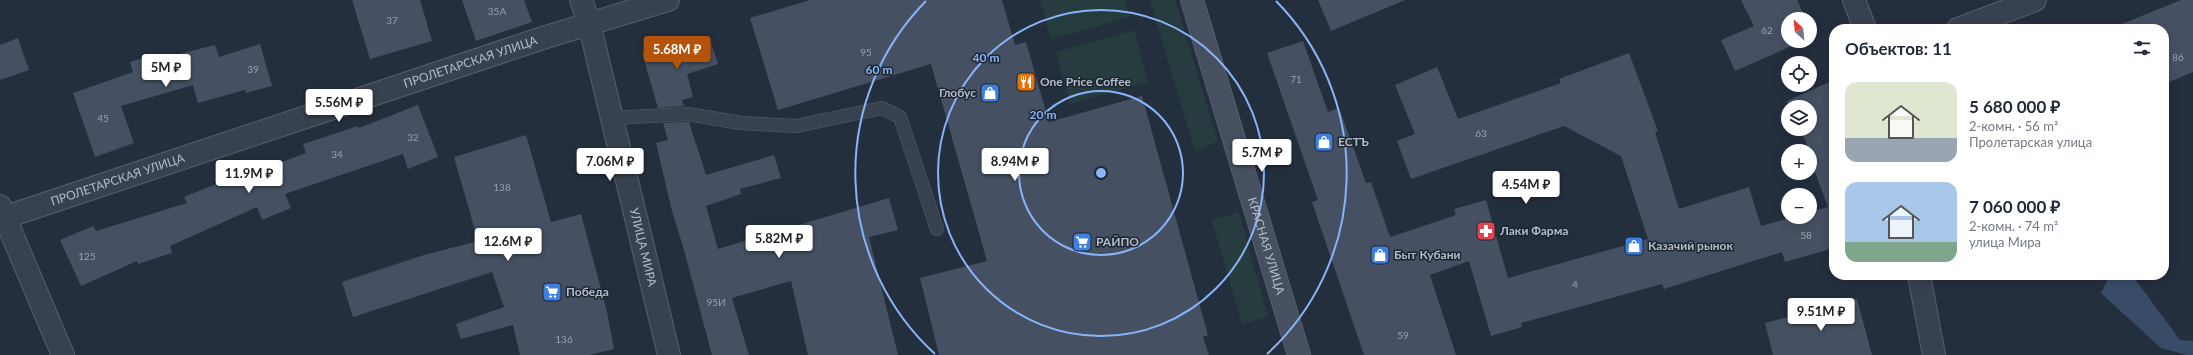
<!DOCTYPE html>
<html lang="ru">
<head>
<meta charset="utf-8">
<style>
  :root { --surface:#fff; --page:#f2f2f3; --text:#1f2937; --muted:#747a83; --accent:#b45309 }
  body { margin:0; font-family:Lato,sans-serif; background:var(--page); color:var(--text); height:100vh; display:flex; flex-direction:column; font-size:15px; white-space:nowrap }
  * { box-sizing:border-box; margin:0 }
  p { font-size:13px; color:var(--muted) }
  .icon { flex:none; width:22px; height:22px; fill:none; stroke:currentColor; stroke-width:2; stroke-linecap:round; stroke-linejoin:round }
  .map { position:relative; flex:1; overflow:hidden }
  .panel { position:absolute; left:1829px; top:24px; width:340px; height:256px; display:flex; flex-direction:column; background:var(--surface); border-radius:16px; box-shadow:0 2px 10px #0003 }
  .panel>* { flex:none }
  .needle { width:26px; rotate:333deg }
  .tools { position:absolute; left:1781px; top:12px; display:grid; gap:8px }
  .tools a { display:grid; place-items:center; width:36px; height:36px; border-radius:50%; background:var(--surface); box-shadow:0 2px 10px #0003; font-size:20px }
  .price { position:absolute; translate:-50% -34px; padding:0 9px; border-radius:4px; background:#fff; color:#222; font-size:13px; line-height:26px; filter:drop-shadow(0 1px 2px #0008) }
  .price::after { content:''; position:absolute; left:50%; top:24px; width:12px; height:9px; margin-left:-6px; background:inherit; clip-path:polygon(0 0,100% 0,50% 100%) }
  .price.active { background:var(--accent); color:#fff }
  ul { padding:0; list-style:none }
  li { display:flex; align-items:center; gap:12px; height:100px; padding:0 16px }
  li span { display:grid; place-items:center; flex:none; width:112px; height:80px; border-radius:12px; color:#555 }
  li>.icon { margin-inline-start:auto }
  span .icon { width:48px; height:48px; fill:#fffc; stroke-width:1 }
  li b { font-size:17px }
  h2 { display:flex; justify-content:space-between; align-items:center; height:48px; padding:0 16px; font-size:17px }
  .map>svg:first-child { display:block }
  .green { fill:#263c3f }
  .water { fill:#394c67 }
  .building { fill:#455162 }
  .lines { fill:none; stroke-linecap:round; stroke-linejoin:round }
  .lane-casing { stroke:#565f6c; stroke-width:14 }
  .street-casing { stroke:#565f6c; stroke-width:24 }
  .secondary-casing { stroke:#565f6c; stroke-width:24 }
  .lane { stroke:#38414e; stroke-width:13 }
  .street { stroke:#38414e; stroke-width:22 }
  .secondary { stroke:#465061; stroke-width:22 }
  .ring { fill:none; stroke:#8ab4f8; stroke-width:2 }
  .labels { text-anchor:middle; stroke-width:3; stroke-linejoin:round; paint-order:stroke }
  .number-label { font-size:10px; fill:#98a1af }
  .street-label { font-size:12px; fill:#b4bcc9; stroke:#1d2633 }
  .poi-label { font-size:12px; font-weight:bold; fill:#b4bcc9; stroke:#1d2633; text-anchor:start }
  .centre { fill:#8ab4f8; stroke:#1d2633; stroke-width:2 }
  .ring-label { font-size:12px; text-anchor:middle; font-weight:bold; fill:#8ab4f8; stroke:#1d2633; stroke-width:3; stroke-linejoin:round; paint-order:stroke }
</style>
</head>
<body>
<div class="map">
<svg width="2193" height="355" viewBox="0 0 2193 355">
  <rect width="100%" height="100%" fill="#242f3e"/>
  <path class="green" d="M1040 0H1125L1130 17 1051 39Z
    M1150 0H1175L1218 142 1195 151Z
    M1134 30 1148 82 1070 104 1056 52Z
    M1239 212 1268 317 1242 324 1212 220Z"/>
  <path class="water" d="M2110 275H2132L2180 340 2193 341V355H2186L2161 348 2101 293Z"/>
  <path class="building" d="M352 0H420L432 41 370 59Z
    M462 0H524L532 22 476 41Z
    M810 0H1002L1015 45 1026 42 1049 122 1142 96 1208 335 1203 337 1209 355H939L920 278 987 261 931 64 778 110 750 18Z
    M1318 0H1405L1331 31Z
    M1741 0H1797L1806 19H1788V41H1803L1735 71 1721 40 1754 26Z
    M2181 0H2193V72L2164 84V29L2112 28Z
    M709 36 718 64 687 74 693 97 682 100 684 106 658 108 642 53Z
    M18 38 29 70 0 80V45Z
    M1303 41 1328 112 1339 108 1366 183 1371 182 1390 237 1456 215 1454 209 1486 200 1508 278 1648 239 1621 156 1564 126 1411 179 1397 141 1415 134 1395 85 1437 67 1458 119 1561 83 1559 79 1629 53 1658 131 1655 132 1679 209 1749 187 1761 226 1793 217H1810V212L1828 207 1810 159V151H1807L1809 149 1800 129H1810V107H1789L1787 101 1834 80V248L1785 262 1782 252 1664 289 1662 284 1521 323 1522 327 1491 336 1469 261 1430 275 1456 355H1364L1312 202 1318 200 1267 53Z
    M260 44 272 86 246 93 245 90 198 103 193 85 121 106 134 143 95 157 73 93 133 72 130 62 153 55 155 60 215 45 219 57Z
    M418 105 438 157 408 169 403 154 285 194 291 208 262 220 257 207 170 246 172 253 138 264 137 261 81 286 60 240 93 226 96 231 187 203 184 197 216 184 217 187 306 153 303 144 358 126 359 128Z
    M689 122 706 175 774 155 781 178 740 189 741 194 706 206 718 249 889 198 898 230 869 237 898 355H808L791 281 732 298 749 355H712L684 250 672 211 656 143 668 140 663 123Z
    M526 135 551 222 581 214 607 312 614 349 589 355H520L513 325 461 339 456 324 504 307 492 272 353 317 342 282 424 255 478 241 454 157Z
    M1857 299 1872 355H1773L1765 323Z"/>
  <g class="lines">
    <g class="lane-casing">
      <path id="lane" d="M612 118 688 114 741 123 796 126 882 108 900 117 937 229"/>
    </g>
    <g class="street-casing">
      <g id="street">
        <path id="s1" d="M581 0 589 23 669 355"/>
        <path d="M1854 0 1865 29"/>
        <path d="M1958 29 2035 0"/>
        <path d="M0 206 63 355"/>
        <path id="s2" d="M0 219 546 37 668 0"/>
        <path d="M1919 275 1934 355"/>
      </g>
    </g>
    <g class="secondary-casing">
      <g id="secondary">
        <path id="s3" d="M1192 0 1299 355"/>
      </g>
    </g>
    <use href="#lane" class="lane"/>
    <use href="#street" class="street"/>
    <use href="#secondary" class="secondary"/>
  </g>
  <g class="ring">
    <circle cx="1101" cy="173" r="82"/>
    <circle cx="1101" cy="173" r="163"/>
    <path d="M935 354A245 245 0 0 1 926 1M1276 1A245 245 0 0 1 1267 354"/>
  </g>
  <defs>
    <g id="restaurant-square" transform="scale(1)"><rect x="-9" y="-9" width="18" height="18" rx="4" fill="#e8710a" stroke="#1d2633"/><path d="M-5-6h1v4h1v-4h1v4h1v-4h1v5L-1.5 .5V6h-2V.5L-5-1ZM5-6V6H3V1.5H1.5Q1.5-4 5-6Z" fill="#fff"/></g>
    <g id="shop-square" transform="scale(1)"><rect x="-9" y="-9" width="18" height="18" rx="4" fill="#3f7fe0" stroke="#1d2633"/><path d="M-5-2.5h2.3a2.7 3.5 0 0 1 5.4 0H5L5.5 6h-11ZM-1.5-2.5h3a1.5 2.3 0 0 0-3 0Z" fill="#fff"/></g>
    <g id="pharmacy-square" transform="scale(1)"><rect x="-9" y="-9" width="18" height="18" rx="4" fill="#e0444e" stroke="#1d2633"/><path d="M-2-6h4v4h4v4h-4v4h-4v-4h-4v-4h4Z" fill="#fff"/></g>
    <g id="supermarket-square" transform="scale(1)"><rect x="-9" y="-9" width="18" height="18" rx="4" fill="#3f7fe0" stroke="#1d2633"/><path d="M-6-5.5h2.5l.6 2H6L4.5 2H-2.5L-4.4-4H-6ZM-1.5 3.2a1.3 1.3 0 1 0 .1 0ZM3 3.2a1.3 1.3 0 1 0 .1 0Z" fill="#fff"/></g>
  </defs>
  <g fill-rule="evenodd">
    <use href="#restaurant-square" x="1026" y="82"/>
    <use href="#shop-square" x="990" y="93"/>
    <use href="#shop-square" x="1324" y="142"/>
    <use href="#pharmacy-square" x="1486" y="231"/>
    <use href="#supermarket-square" x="1082" y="242"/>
    <use href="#shop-square" x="1634" y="246"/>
    <use href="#shop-square" x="1380" y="255"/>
    <use href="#supermarket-square" x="552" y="292"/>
  </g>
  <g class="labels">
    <g class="number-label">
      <text x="497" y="15">35А</text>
      <text x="392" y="24">37</text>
      <text x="1767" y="34">62</text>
      <text x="866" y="56">95</text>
      <text x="2178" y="61">86</text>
      <text x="253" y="73">39</text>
      <text x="1296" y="83">71</text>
      <text x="103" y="122">45</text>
      <text x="1481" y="137">63</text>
      <text x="413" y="141">32</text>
      <text x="337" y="158">34</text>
      <text x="502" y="191">138</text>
      <text x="1806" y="239">58</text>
      <text x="87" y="260">125</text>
      <text x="1575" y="288">4</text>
      <text x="716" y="306">95И</text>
      <text x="1403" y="339">59</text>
      <text x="564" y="343">136</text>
    </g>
    <g class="street-label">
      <text dy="4" stroke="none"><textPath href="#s2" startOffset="496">ПРОЛЕТАРСКАЯ УЛИЦА</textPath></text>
      <text dy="4" stroke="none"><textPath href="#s2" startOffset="124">ПРОЛЕТАРСКАЯ УЛИЦА</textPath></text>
      <text dy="4" stroke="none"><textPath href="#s3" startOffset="257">КРАСНАЯ УЛИЦА</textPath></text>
      <text dy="4" stroke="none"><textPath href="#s1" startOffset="255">УЛИЦА МИРА</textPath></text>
    </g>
    <g class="poi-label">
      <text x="1040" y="86">One Price Coffee</text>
      <text x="976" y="97" text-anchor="end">Глобус</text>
      <text x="1338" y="146">ЕСТЪ</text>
      <text x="1500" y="235">Лаки Фарма</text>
      <text x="1096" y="246">РАЙПО</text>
      <text x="1648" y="250">Казачий рынок</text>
      <text x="1394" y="259">Быт Кубани</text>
      <text x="566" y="296">Победа</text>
    </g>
  </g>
  <circle cx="1101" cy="173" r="6" class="centre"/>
  <g class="ring-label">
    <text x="986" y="62">40 m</text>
    <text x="879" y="74">60 m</text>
    <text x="1043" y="119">20 m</text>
  </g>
</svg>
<div class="tools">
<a><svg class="needle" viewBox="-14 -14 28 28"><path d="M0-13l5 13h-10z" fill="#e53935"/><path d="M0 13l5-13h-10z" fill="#747a83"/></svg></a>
<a><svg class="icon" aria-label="locate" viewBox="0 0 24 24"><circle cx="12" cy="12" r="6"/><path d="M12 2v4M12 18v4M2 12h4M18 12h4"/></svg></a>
<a><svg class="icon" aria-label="layers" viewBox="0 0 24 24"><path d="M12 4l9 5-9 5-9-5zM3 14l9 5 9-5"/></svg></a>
<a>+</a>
<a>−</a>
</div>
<b class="price active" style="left:677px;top:70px">5.68M ₽</b>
<b class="price" style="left:166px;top:88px">5M ₽</b>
<b class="price" style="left:339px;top:123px">5.56M ₽</b>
<b class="price" style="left:1262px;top:173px">5.7M ₽</b>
<b class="price" style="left:610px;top:182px">7.06M ₽</b>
<b class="price" style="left:1015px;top:182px">8.94M ₽</b>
<b class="price" style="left:249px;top:194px">11.9M ₽</b>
<b class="price" style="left:1526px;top:205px">4.54M ₽</b>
<b class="price" style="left:779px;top:259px">5.82M ₽</b>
<b class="price" style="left:508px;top:262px">12.6M ₽</b>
<b class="price" style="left:1821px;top:332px">9.51M ₽</b>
<section class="panel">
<h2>Объектов: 11<svg class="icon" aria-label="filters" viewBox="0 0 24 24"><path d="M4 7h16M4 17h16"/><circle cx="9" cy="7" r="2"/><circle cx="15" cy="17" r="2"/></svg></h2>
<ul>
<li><span style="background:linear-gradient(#dfe7d0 70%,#9aa5b1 0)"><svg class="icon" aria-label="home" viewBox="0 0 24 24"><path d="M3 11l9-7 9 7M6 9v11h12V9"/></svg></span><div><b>5 680 000 ₽</b><p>2-комн. · 56 m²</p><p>Пролетарская улица</p></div></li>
<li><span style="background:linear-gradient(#a9c7e8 75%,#7fa58c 0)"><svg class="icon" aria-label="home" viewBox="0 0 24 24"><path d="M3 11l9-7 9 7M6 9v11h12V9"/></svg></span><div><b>7 060 000 ₽</b><p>2-комн. · 74 m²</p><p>улица Мира</p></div></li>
</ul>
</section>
</div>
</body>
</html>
